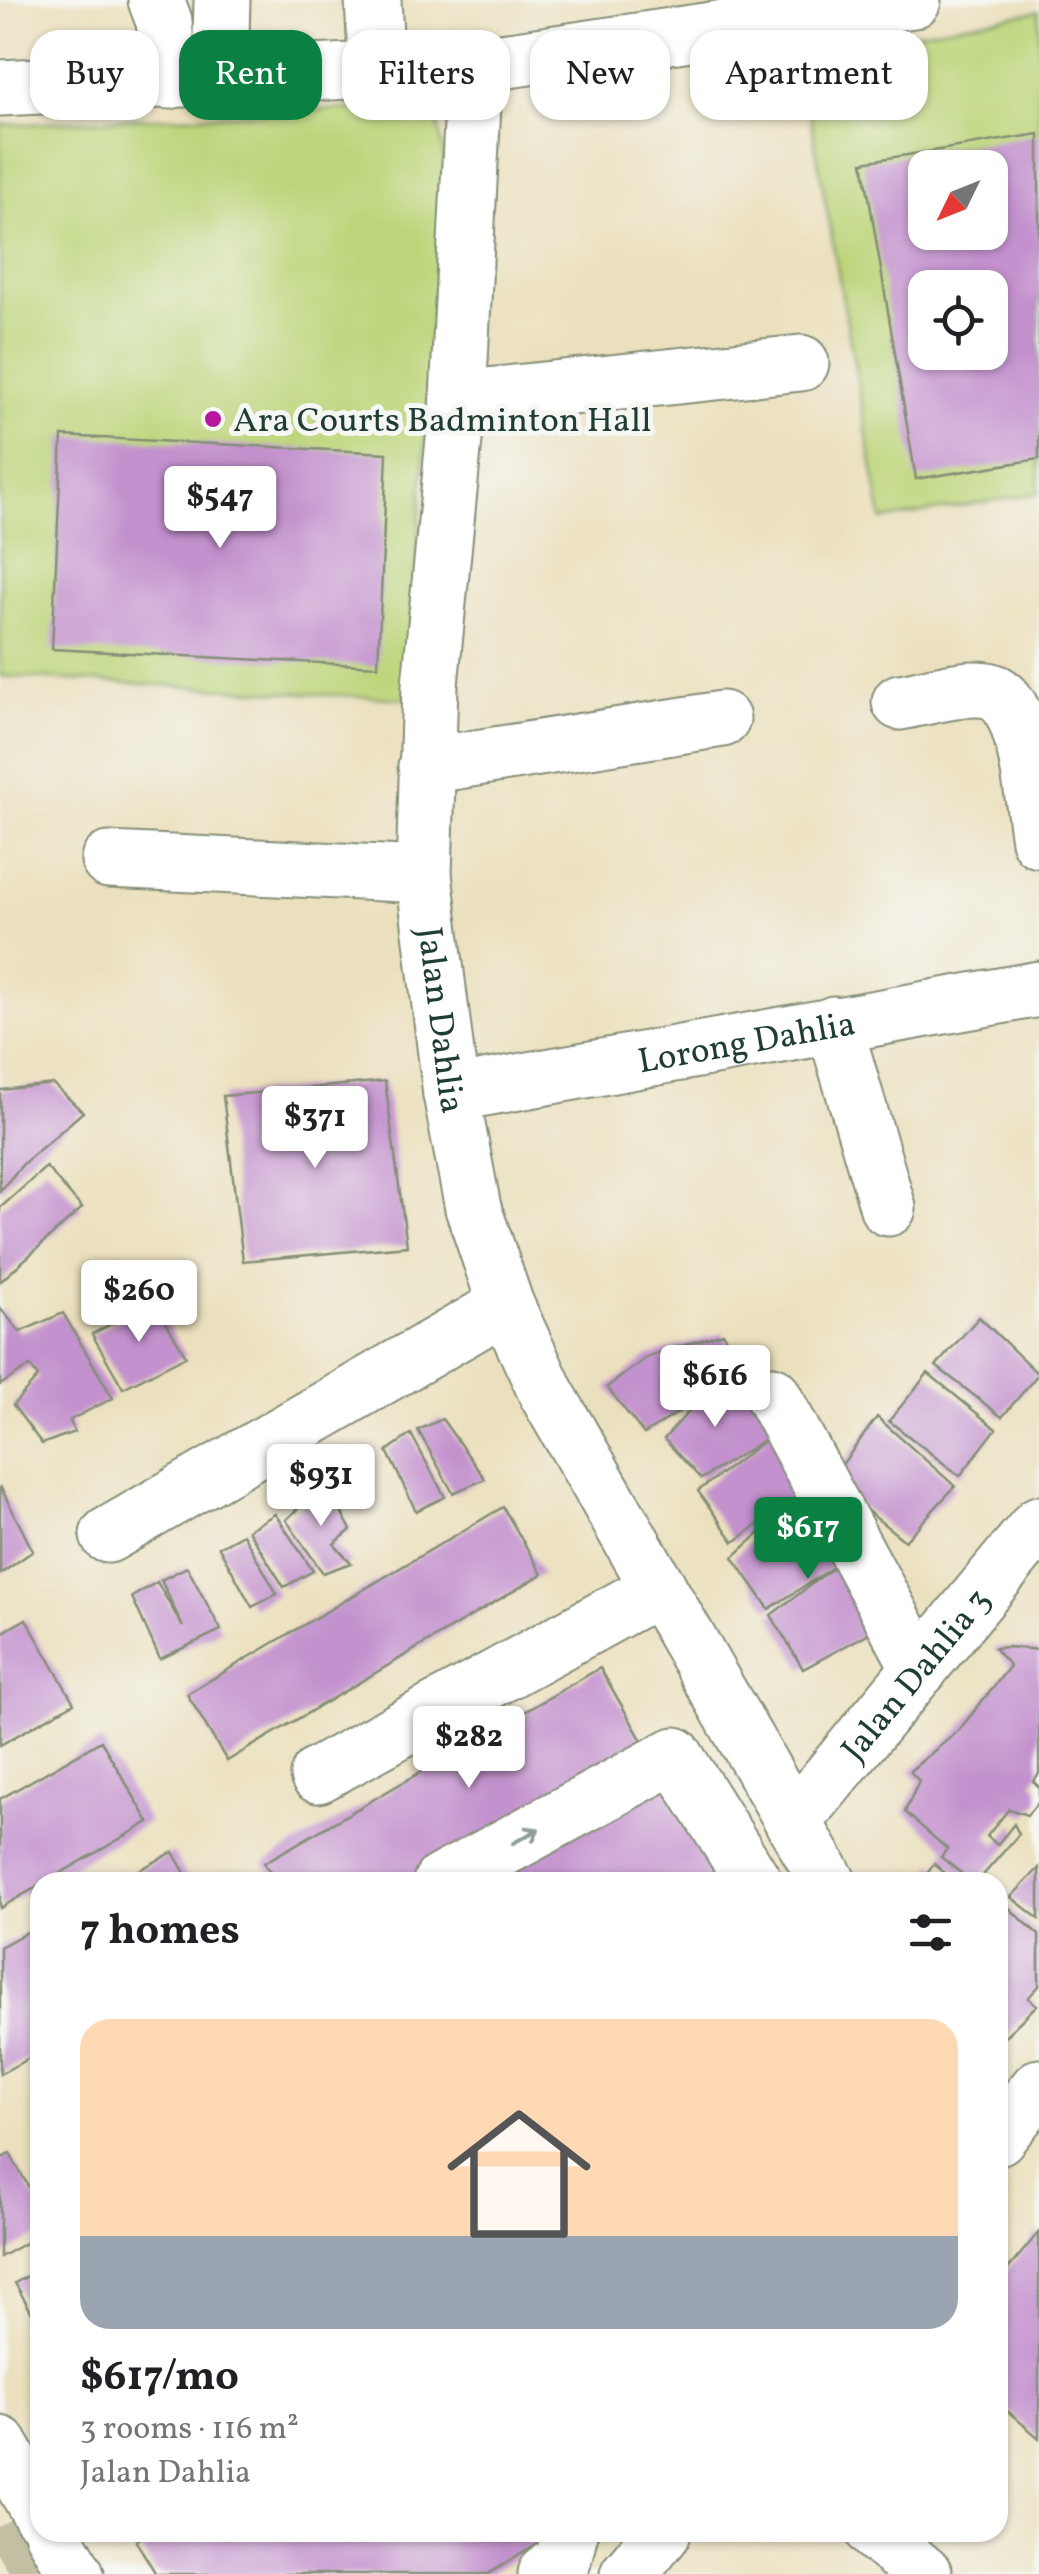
<!DOCTYPE html>
<html lang="en">
<head>
<meta charset="utf-8">
<style>
  :root { --surface:#fff; --page:#f6f6f6; --text:#202124; --muted:#757577; --accent:#0b8043 }
  body { margin:0; font-family:Vollkorn,serif; background:var(--page); color:var(--text); height:100vh; display:flex; flex-direction:column; font-size:38px; white-space:nowrap }
  * { box-sizing:border-box; margin:0 }
  p { font-size:32px; color:var(--muted) }
  .icon { flex:none; width:55px; height:55px; fill:none; stroke:currentColor; stroke-width:2; stroke-linecap:round; stroke-linejoin:round }
  .map { position:relative; flex:1; overflow:hidden }
  .drawer { position:absolute; left:30px; top:1872px; width:978px; height:670px; display:flex; flex-direction:column; background:var(--surface); border-radius:30px; box-shadow:0 2px 8px #0004 }
  .drawer>* { flex:none }
  .banner { position:absolute; left:30px; top:30px; width:980px; height:90px; display:flex; gap:20px }
  .needle { width:65px; rotate:227deg }
  .tools { position:absolute; left:908px; top:150px; display:grid; gap:20px }
  .tools a { display:grid; place-items:center; width:100px; height:100px; border-radius:20px; background:var(--surface); box-shadow:0 2px 8px #0004; font-size:50px }
  .price { position:absolute; translate:-50% -85px; padding:0 22px; border-radius:10px; background:#fff; color:#222; font-size:32px; line-height:65px; filter:drop-shadow(0 2px 5px #0008) }
  .price::after { content:''; position:absolute; left:50%; top:60px; width:30px; height:22px; margin-left:-15px; background:inherit; clip-path:polygon(0 0,100% 0,50% 100%) }
  .price.current { background:var(--accent); color:#fff }
  ul { padding:0; list-style:none }
  li { display:grid; align-content:center; gap:20px; height:530px; padding:0 50px }
  li span { display:grid; place-items:center; height:310px; border-radius:30px; color:#555 }
  li>.icon { margin-inline-start:auto }
  span .icon { width:180px; height:180px; fill:#fffc; stroke-width:1 }
  li b { font-size:42px }
  h2 { display:flex; justify-content:space-between; align-items:center; height:120px; padding:0 50px; font-size:42px }
  .chip { padding:0 35px; border-radius:30px; background:var(--surface); box-shadow:0 2px 8px #0004; font-size:35px; line-height:90px }
  .chip.current { background:var(--accent); color:#fff }
  .map>svg:first-child { display:block }
  .green { fill:#bdd57a; stroke:#6e8957; stroke-width:2.5; fill-rule:evenodd }
  .building { fill:#c391ce; fill-rule:evenodd }
  .lines { fill:none; stroke-linecap:round; stroke-linejoin:round }
  .minor-tunnel { stroke:#c2bfa2; stroke-width:55; stroke-dasharray:55 28; stroke-linecap:butt }
  .minor-casing { stroke:#858e78; stroke-width:59 }
  .minor { stroke:#fff; stroke-width:55 }
  .oneway { stroke:#8f9e9a }
  .poi-dot { fill:#b5179e; stroke:#f6f6f2; stroke-width:4 }
  .labels { text-anchor:middle; stroke-width:10; stroke-linejoin:round; paint-order:stroke }
  .poi-label { font-size:35px; fill:#1f3d34; stroke:#f6f6f2; text-anchor:start }
  .street-label { font-size:35px; fill:#1f3d34; stroke:#f6f6f2 }
</style>
</head>
<body>
<div class="map">
<svg width="1039" height="2574" viewBox="0 0 1039 2574">
  <rect width="100%" height="100%" fill="#f6f6f2"/>
  <filter id="ink" filterUnits="userSpaceOnUse"><feTurbulence type="fractalNoise" baseFrequency=".01" numOctaves="2"/><feDisplacementMap in="SourceGraphic" scale="20" xChannelSelector="R" yChannelSelector="G"/><feConvolveMatrix kernelMatrix="1 2 1 2 8 2 1 2 1" color-interpolation-filters="sRGB"/></filter>
  <filter id="wash" filterUnits="userSpaceOnUse"><feTurbulence type="fractalNoise" baseFrequency=".0048" numOctaves="4" result="noise"/><feDisplacementMap in="SourceGraphic" scale="40" xChannelSelector="R" yChannelSelector="G"/><feGaussianBlur stdDeviation="2.25" result="paint"/><feColorMatrix in="noise" values="0 0 0 0 0 0 0 0 0 0 0 0 0 0 0 0 0 1.4 0 .05"/><feComposite in="paint" operator="in"/></filter>
  <g filter="url(#wash)">
    <rect width="100%" height="100%" fill="#ebe0bd"/>
    <path class="green" d="M1039 11V493L882 520 799 53ZM925 168H990V232H925ZM925 288H990V352H925Z
      M415 106 438 122 445 163 407 699 0 676V125Z"/>
    <g id="blocks">
      <path class="building" d="M1039 134V459L916 479 863 162ZM925 168H990V232H925ZM925 288H990V352H925Z
        M62 436 387 453 378 666 52 649Z
        M385 1081 407 1246 243 1261 223 1096Z
        M53 1084 83 1112 23 1164 0 1191V1090Z
        M46 1167 82 1208 0 1282V1208Z
        M154 1302 186 1356 123 1388 92 1334Z
        M0 1308 20 1332 63 1313 113 1398 70 1420 74 1432 42 1444 13 1405 38 1377 30 1366 0 1385Z
        M979 1317 1038 1374 1002 1417 936 1366Z
        M723 1333 745 1380 812 1486 734 1542 698 1491 772 1435 701 1479 664 1439 701 1398 644 1434 607 1387 649 1356Z
        M928 1373 996 1429 960 1476 889 1421Z
        M877 1417 955 1486 905 1541 830 1481Z
        M442 1419 485 1479 453 1493 418 1430Z
        M411 1434 445 1497 416 1511 387 1451Z
        M325 1482 351 1530 334 1544 351 1563 323 1573 286 1520Z
        M0 1486 33 1551 0 1574Z
        M812 1486 882 1626 803 1669 771 1615 838 1564 769 1609 733 1557Z
        M503 1507 542 1574 227 1761 187 1694Z
        M275 1514 313 1571 284 1587 248 1530Z
        M243 1534 277 1594 252 1607 219 1547Z
        M187 1567 221 1630 160 1659 132 1597 157 1582 183 1627 161 1580Z
        M26 1619 74 1703 0 1745V1634Z
        M1008 1647 1039 1650V1774L1033 1781 1039 1787V1801L1027 1815 1009 1809 987 1836 997 1845 1014 1824 1019 1834 977 1882H972L941 1857 947 1849 905 1812 919 1781 910 1771 959 1730 1010 1666 994 1648Z
        M600 1668 644 1744 405 1882H276L264 1863Z
        M101 1741 149 1822 0 1908V1799Z
        M669 1773 733 1882H478Z
        M173 1852 190 1882H117Z
        M934 1864 956 1882H921Z
        M1039 1868V1919L1011 1897Z
        M1007 1906 1039 1935V1986L1028 1998 1037 2005 1001 2040 998 1915Z
        M40 1925V2052L0 2074V1947Z
        M10 2154 40 2207V2235L0 2257V2159Z
        M1039 2232V2438L998 2403V2281Z
        M40 2269V2327L15 2283Z
        M149 2532H558L488 2574H156L136 2541Z"/>
    </g>
  </g>
  <g filter="url(#ink)">
    <use href="#blocks" fill-opacity="0" stroke="#858e78" stroke-width="2.5"/>
    <g class="lines">
      <path class="minor-tunnel" d="M0 2558 42 2532"/>
      <g class="minor-casing">
        <g id="minor">
          <path d="M156 0 164 21 169 81"/>
          <path d="M373 0 377 72"/>
          <path id="s1" d="M475 65 458 399 430 685 424 875 451 1094 473 1208 506 1305 547 1394 828 1882"/>
          <path d="M220 78 222 0"/>
          <path d="M0 88 475 65 913 0"/>
          <path d="M458 399 801 363"/>
          <path d="M900 702C926 698 966 684 992 691 1027 701 1033 806 1039 840"/>
          <path d="M426 766 722 719"/>
          <path d="M109 860 424 875"/>
          <path d="M834 1024 888 1208"/>
          <path id="s2" d="M451 1094 1039 989"/>
          <path d="M772 1394 920 1669"/>
          <path d="M108 1535 506 1305"/>
          <path d="M318 1775 659 1588"/>
          <path id="s3" d="M793 1822 1039 1524"/>
          <path d="M441 1882 675 1755 754 1882"/>
          <path d="M998 2137 1039 2087"/>
          <path d="M0 2444 40 2513"/>
          <path d="M52 2532 76 2574"/>
          <path d="M874 2532 924 2574"/>
          <path d="M546 2574 563 2560 570 2532"/>
          <path d="M628 2574 663 2532"/>
        </g>
      </g>
      <use href="#minor" class="minor"/>
    </g>
    <defs><path id="oneway-shaft" d="M-6 0H5M1.5-3L5.5 0L1.5 3" fill="none" stroke-width="1.6" stroke-linecap="round" stroke-linejoin="round" transform="scale(2.5)"/></defs>
    <use class="oneway" href="#oneway-shaft" transform="translate(526 1836) rotate(-29)"/>
  </g>
  <circle class="poi-dot" cx="213" cy="419" r="10"/>
  <g class="labels">
    <g class="poi-label">
      <text x="233" y="431">Ara Courts Badminton Hall</text>
    </g>
    <g class="street-label">
      <text dy="12" stroke="none"><textPath href="#s1" startOffset="958">Jalan Dahlia</textPath></text>
      <text dy="12" stroke="none"><textPath href="#s2" startOffset="300">Lorong Dahlia</textPath></text>
      <text dy="12" stroke="none"><textPath href="#s3" startOffset="192">Jalan Dahlia 3</textPath></text>
    </g>
  </g>
</svg>
<div class="tools">
<a><svg class="needle" viewBox="-14 -14 28 28"><path d="M0-13l5 13h-10z" fill="#e53935"/><path d="M0 13l5-13h-10z" fill="#757577"/></svg></a>
<a><svg class="icon" aria-label="locate" viewBox="0 0 24 24"><circle cx="12" cy="12" r="6"/><path d="M12 2v4M12 18v4M2 12h4M18 12h4"/></svg></a>
</div>
<b class="price" style="left:220px;top:551px">$547</b>
<b class="price" style="left:315px;top:1171px">$371</b>
<b class="price" style="left:139px;top:1345px">$260</b>
<b class="price" style="left:715px;top:1430px">$616</b>
<b class="price" style="left:321px;top:1529px">$931</b>
<b class="price current" style="left:808px;top:1582px">$617</b>
<b class="price" style="left:469px;top:1791px">$282</b>
<div class="banner">
<a class="chip">Buy</a>
<a class="chip current">Rent</a>
<a class="chip">Filters</a>
<a class="chip">New</a>
<a class="chip">Apartment</a>
</div>
<section class="drawer">
<h2>7 homes<svg class="icon" aria-label="filters" viewBox="0 0 24 24"><path d="M4 7h16M4 17h16"/><circle cx="9" cy="7" r="2"/><circle cx="15" cy="17" r="2"/></svg></h2>
<ul>
<li><span style="background:linear-gradient(#ffd9b3 70%,#9aa5b1 0)"><svg class="icon" aria-label="home" viewBox="0 0 24 24"><path d="M3 11l9-7 9 7M6 9v11h12V9"/></svg></span><div><b>$617/mo</b><p>3 rooms · 116 m²</p><p>Jalan Dahlia</p></div></li>
</ul>
</section>
</div>
</body>
</html>
